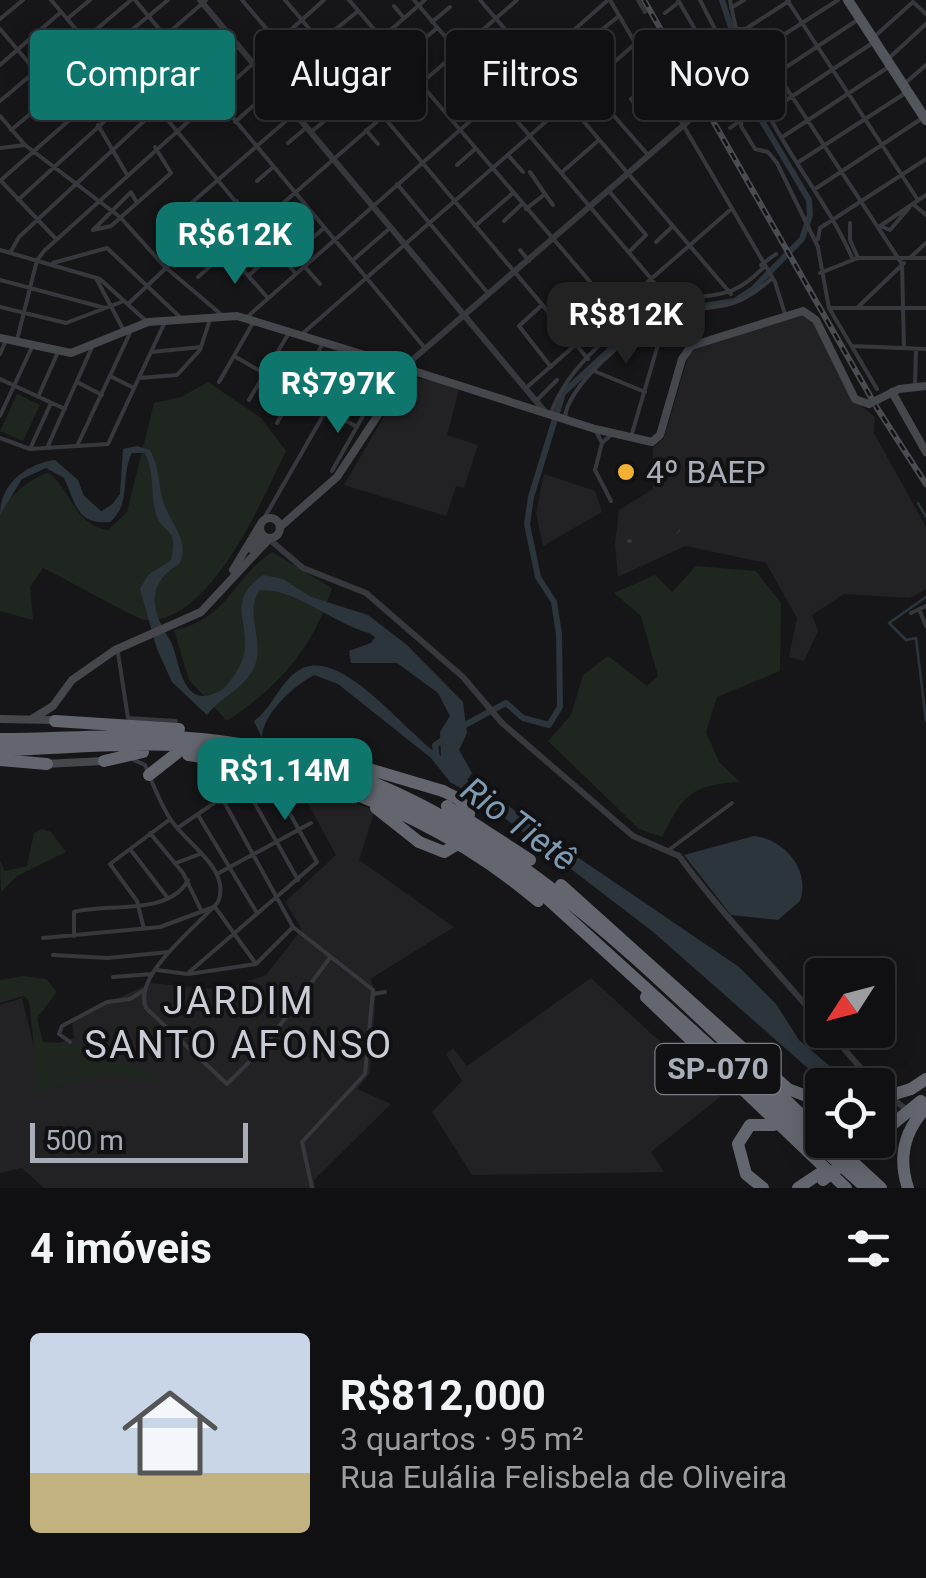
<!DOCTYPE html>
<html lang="pt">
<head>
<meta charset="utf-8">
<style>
  :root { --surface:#101012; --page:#19191b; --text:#f1f3f6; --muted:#9c9d9f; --line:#303032; --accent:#0f766e }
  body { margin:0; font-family:Roboto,sans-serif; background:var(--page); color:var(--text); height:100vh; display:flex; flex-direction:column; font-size:38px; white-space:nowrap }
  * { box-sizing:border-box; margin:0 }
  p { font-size:32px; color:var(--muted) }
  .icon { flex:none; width:55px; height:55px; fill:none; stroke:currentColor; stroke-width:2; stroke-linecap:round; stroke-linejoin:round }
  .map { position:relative; height:1188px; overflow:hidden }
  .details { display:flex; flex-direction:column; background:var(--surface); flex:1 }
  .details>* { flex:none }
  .top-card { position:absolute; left:30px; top:30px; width:868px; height:90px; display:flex; gap:20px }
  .needle { width:65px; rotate:234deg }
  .controls { position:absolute; left:805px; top:958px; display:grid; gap:20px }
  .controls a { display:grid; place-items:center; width:90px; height:90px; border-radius:10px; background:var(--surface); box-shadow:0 5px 25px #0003,0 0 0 2px var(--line); font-size:50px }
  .scale { position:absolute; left:30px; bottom:25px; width:218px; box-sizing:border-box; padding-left:10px; border:5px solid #a8adb8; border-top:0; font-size:28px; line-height:35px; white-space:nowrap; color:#a8adb8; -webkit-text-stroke:8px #111113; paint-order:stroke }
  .price { position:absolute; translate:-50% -85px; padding:0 22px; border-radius:20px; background:var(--accent); color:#fff; font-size:32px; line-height:65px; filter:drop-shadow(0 2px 5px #0008) }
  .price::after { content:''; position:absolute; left:50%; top:60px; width:30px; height:22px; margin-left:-15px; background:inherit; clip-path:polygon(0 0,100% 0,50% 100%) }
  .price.current { background:#222; color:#fff }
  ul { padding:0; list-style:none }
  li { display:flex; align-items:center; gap:30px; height:250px; padding:0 30px }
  li span { display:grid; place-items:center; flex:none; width:280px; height:200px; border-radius:10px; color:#555 }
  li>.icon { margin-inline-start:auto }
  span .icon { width:120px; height:120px; fill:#fffc; stroke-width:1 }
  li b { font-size:42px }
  h2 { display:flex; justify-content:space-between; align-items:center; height:120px; padding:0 30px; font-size:42px }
  .chip { padding:0 35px; border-radius:10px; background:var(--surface); box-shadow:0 5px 25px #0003,0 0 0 2px var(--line); font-size:35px; line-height:90px }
  .chip.current { background:var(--accent); color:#fff }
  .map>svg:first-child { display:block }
  .built { fill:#222225 }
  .green { fill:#1e261f }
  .water { fill:#2c353c }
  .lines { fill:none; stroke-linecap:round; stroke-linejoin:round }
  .stream { stroke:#2c353c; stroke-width:2.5 }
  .river { stroke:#2c353c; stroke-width:6 }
  .minor-tunnel { stroke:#333438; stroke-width:4; stroke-dasharray:4 2; stroke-linecap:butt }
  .minor { stroke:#37383d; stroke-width:4 }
  .tertiary { stroke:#37383d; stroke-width:6 }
  .secondary { stroke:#45474d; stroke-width:8 }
  .primary { stroke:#53555c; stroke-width:10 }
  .motorway { stroke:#63666e; stroke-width:12 }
  .rail-casing { stroke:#4a4c52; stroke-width:6 }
  .rail { stroke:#111113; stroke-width:2.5; stroke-dasharray:8; stroke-linecap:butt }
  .secondary-bridge { stroke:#45474d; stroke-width:8 }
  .motorway-bridge { stroke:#63666e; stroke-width:12 }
  .poi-dot { fill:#f2b134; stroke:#111113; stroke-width:4 }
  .labels { text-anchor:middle; stroke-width:8; stroke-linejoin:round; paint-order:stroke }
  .shield { fill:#111113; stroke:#7b7e86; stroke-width:2.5 }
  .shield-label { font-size:30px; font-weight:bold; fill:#a8adb8 }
  .poi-label { font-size:32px; fill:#a8adb8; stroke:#111113; text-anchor:start }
  .water-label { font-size:35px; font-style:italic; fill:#7f9bb3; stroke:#111113 }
  .quarter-label { font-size:38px; letter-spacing:2.5px; fill:#c9ccd4; stroke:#111113 }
</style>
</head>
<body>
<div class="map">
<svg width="926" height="1188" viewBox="0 0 926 1188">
  <rect width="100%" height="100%" fill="#161618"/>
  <path class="built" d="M796 313 811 318 852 398 875 417 874 433 926 527V589L910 598 844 594 812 615 818 631 804 661 789 657 797 618 766 563 685 546 618 577 615 544 619 510 653 489V448L664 438 689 353 696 347Z
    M407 377 444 382 459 390 447 435 478 445 464 488 456 486 446 516 344 485Z
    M544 474 595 491 602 512 543 546 536 513Z
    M297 783 375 810 359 860 454 927 370 979 376 992 370 1073 357 1089 391 1104 314 1180 315 1188H44L22 1168 0 1173V1005L22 998 35 1051 74 1038 72 1019 151 983 223 990 266 975 302 929 285 902 336 855Z
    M591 978 720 1097 651 1152 664 1172 472 1175 432 1112 462 1081 446 1054 453 1048 467 1066Z"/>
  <path class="green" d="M208 382 261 418 286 451C262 500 210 625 145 620 136 619 61 576 43 568L30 587 33 620 0 611C0 594 0 523 0 512 6 499 34 475 49 473 73 492 73 524 108 530L127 512 154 403 181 397Z
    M17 394 40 405 23 441 0 431Z
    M272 552 332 588C313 648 280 686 227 721L189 680 174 630C226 621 233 578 272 552Z
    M696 566 756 571 781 603 780 671 717 697 706 732 719 762 740 782C690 785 684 795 662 837L639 829 548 741 571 715 583 675 608 656 647 686 658 676 641 616 614 593 655 575 672 592Z
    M42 829 51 832 66 852 17 876 1 892 0 861 5 871 27 866 34 833Z
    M24 976 46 979 57 992 37 1018 43 1042 85 1044 159 1079V1083C109 1068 87 1078 39 1093L29 1001 24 996 0 1003V980Z"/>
  <path class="water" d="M137 446 150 450C159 467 158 479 162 497 167 521 192 540 179 564 145 585 151 610 170 640 179 655 180 704 210 695 222 692 226 687 233 677 266 633 216 607 263 575L283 579 311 597 368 615 407 645 463 702 467 733 459 750 472 773 467 780 490 791 548 837 739 967 776 1004 799 1040 852 1085H829L819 1078 652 931 481 800 450 782 431 758 338 684 314 675C293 686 262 715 262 738L254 721C272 708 278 686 295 673 337 638 406 735 441 756L440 732 450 716 438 693 397 663H351L349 651 371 643 375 637 369 633C335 624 287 584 259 591 245 615 263 637 256 662 248 688 222 695 207 715L172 682 157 649 140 589 148 575 171 560C179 525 162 535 156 514 150 495 155 473 145 453H132C120 475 132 504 110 522 76 525 76 503 64 478L46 468 22 479 0 515C0 483 27 464 55 460L78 480 88 507 104 515 120 494 123 449Z
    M754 836C784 839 811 870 800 901L778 920 731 915 684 855Z"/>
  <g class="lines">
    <path class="stream" d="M918 503 926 517
      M926 597 889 623 906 640 916 638 926 721"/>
    <path class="river" d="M82 498 101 515 115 506
      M461 727 506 703 523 718 549 725 560 707 559 634 554 602 538 577 527 524 531 497 563 393 648 315 735 301 753 289 802 239 810 215 809 200 762 121 722 0
      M437 758 435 745 447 737"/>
    <path class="minor-tunnel" d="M678 531 679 532"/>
    <path class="minor" d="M51 0 116 76
      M135 0 424 347
      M242 0 319 91
      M285 0 588 359
      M349 0 627 325
      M414 0 671 302
      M480 0 731 294
      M610 0 775 282 785 314
      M638 0 645 12
      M678 0 742 110 741 126 755 149 768 152 777 163 818 247
      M700 0 734 66
      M730 0 736 29H746
      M787 0 918 200
      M394 6 404 18
      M731 8 744 0
      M665 13 679 2
      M0 19 23 0
      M67 19 90 0
      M432 22 450 7
      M747 28 902 264 904 348
      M747 28 789 1
      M0 29 72 114
      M594 36 619 16
      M874 37 913 2 926 14
      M85 39 131 0
      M320 42 358 11
      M208 48 224 66
      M364 52 384 75
      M139 57 189 116
      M747 58C765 134 823 189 853 260
      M889 58 926 24
      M400 60 437 28
      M0 65 61 12
      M188 65 225 32
      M126 70 296 274
      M696 70 712 60
      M721 75 838 0
      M670 78 693 116
      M587 85 649 156
      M903 85 926 65
      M756 87 859 19
      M713 98 728 87
      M0 101 80 34
      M651 110 639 93 631 99 643 117 668 100
      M767 113 871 44
      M0 116 25 145 120 217 164 266 223 316
      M235 122 253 106
      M98 125 126 173
      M730 128 741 120
      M11 130 168 0
      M366 130 378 144
      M311 132 334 113
      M781 138 890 66
      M288 143 307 127
      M0 148 25 145
      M508 155 523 172
      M797 163 907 92
      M457 165 475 149
      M561 173 599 140
      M0 181 206 0
      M1 181 56 239
      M257 181 272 168
      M397 184 487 292
      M815 189 924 117
      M609 191 646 235 629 252
      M545 194 553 205
      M18 200 141 88
      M137 203 131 192 93 230 111 226 171 173 155 147
      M913 204 926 215
      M526 209 545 194 530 172
      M271 214 286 231
      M504 221 522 204
      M850 223V240L858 258
      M475 226 513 193
      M880 226 926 195
      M880 226 890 230 909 208
      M820 228 926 159
      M818 239 820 228
      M656 242 673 226
      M818 248 829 308 877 389
      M0 250 100 279 145 320
      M520 250 529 261
      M227 252 267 297
      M10 253 19 237 158 108
      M175 256 158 232 425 0
      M911 257 926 243
      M286 261 324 228
      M352 261 390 228
      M53 263 107 248 182 319
      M761 265 776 254
      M304 266 320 284
      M820 273 858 258H926
      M248 276 277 250
      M198 277 517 0
      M0 280 105 308
      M97 280 123 329
      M128 304 237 201
      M542 305 519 326 551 367
      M0 307 66 323 124 301
      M831 308H926
      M857 308 904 263
      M247 317 608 0
      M302 334 651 30
      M17 340 37 260 45 250 324 0
      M852 346 926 349
      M151 352 201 347
      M0 354 6 340
      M234 356 357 427
      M594 371 645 392
      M112 377 134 388
      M139 378 177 375 200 350 210 319
      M0 379 65 409
      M77 382 102 395
      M219 382 254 321
      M915 384 916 349
      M526 388 729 211
      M38 397 58 352
      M249 400 290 331
      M537 400 557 380
      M551 413C567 368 621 318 666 304 709 290 727 305 763 268
      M0 416 32 347
      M565 419C565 387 635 328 664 317 711 300 727 319 771 279
      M277 423 322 345
      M597 433 602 443 612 434
      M631 437 666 317
      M0 438 30 449 108 444 164 324
      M602 443 595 470 611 501
      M77 446 130 333
      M47 448 93 345
      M30 449 51 403
      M332 471 391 366
      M262 522 359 353
      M629 541H630
      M919 609 926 626
      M911 613 926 606
      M118 653 128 718 176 721
      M134 760 145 765C152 782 159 801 169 817 184 843 232 868 218 902 198 926 132 975 146 1008L227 1084 263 1048 329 959
      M244 784 298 880
      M222 798 293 927 373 990 365 1074 302 1142 312 1188
      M198 815 257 913
      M179 827 261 771 277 775
      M150 833 183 873 201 910
      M130 849 167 897
      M670 849 732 803
      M176 863 200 854
      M217 874 311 823
      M215 907 256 964
      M144 929 137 901 110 864 169 820
      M74 936V912C106 903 170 916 188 880
      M43 938 160 927 214 907
      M53 955 108 958 169 952
      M157 970 187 974 317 862 267 773
      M189 974 256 964 293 927
      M113 977 152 974
      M373 994 385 992
      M70 1042 59 1034 62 1026 107 1002 130 999 143 991"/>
    <path class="tertiary" d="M200 0 546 413
      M404 367 700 111
      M270 540 303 568 366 593 463 677 502 723 633 836 679 856
      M679 856C723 916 774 967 822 1024
      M828 1030 875 1085
      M878 1086 909 1112"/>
    <path class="secondary" d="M0 338 71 353 148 322 237 316 378 359
      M373 358 595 429 652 442 660 435 682 359 691 346 803 311 816 320 855 399 869 404
      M892 392 926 452
      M877 400 899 389 926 386
      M260 528a10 10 0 1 1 20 0a10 10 0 1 1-20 0Z
      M280 527 337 477 409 368
      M251 549 262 534
      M233 570 260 525
      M0 719 54 720
      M32 719 53 706 72 680 115 650 201 612 268 540
      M44 764 104 761"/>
    <path class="primary" d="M848 0 926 120"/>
    <path class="motorway" d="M55 721 179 729
      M0 739C73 739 146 731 219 741 478 775 641 966 822 1134
      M0 750C59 749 117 742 176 745 307 753 425 806 529 882L866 1188
      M188 755 238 762
      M0 760 47 764
      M104 761 143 752
      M362 767 443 791
      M277 770C371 793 464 838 538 901
      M149 775 177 753
      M447 806 530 860
      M376 808 419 842
      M561 885 788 1089 822 1102
      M646 997 846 1188
      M911 1089 926 1079
      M829 1140 881 1188
      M763 1188 746 1174 738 1144 750 1125H774
      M798 1188 819 1174"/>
    <g class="rail-casing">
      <path id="rail" d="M644 0 877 408 926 484"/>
    </g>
    <use href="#rail" class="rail"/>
    <path class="secondary-bridge" d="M869 404 877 400"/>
    <path class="motorway-bridge" d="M419 842 444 852 466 839 469 813 459 799 443 791
      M878 1099 911 1089
      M878 1136 921 1101
      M823 1180 873 1140
      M908 1188C898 1158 904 1131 926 1108"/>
  </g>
  <circle class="poi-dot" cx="626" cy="472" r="10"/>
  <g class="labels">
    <rect class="shield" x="655.5" y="1044" width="125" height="50" rx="8"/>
    <g class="shield-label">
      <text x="718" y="1079">SP-070</text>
    </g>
    <g class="poi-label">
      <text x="646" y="483">4º BAEP</text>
    </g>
    <g class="water-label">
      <text transform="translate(519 824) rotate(36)" y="12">Rio Tietê</text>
    </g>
    <g class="quarter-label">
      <text x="239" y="1014">JARDIM<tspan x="239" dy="44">SANTO AFONSO</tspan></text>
    </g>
  </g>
</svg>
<div class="controls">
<a><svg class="needle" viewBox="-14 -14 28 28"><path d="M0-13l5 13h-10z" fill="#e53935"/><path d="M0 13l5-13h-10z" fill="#9c9d9f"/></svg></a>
<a><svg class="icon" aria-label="locate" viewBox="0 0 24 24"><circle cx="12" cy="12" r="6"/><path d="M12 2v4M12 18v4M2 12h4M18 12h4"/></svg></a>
</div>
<div class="scale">500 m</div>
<b class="price" style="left:235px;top:287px">R$612K</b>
<b class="price current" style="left:626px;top:367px">R$812K</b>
<b class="price" style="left:338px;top:436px">R$797K</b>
<b class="price" style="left:285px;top:823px">R$1.14M</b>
<div class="top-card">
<a class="chip current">Comprar</a>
<a class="chip">Alugar</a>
<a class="chip">Filtros</a>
<a class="chip">Novo</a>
</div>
</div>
<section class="details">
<h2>4 imóveis<svg class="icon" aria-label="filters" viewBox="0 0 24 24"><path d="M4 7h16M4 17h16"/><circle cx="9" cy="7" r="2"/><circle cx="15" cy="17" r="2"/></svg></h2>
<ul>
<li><span style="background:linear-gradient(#c9d6e8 70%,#c2b280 0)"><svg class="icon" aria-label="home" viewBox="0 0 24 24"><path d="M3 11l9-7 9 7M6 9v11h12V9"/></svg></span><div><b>R$812,000</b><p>3 quartos · 95 m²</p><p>Rua Eulália Felisbela de Oliveira</p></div></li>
</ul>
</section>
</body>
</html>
